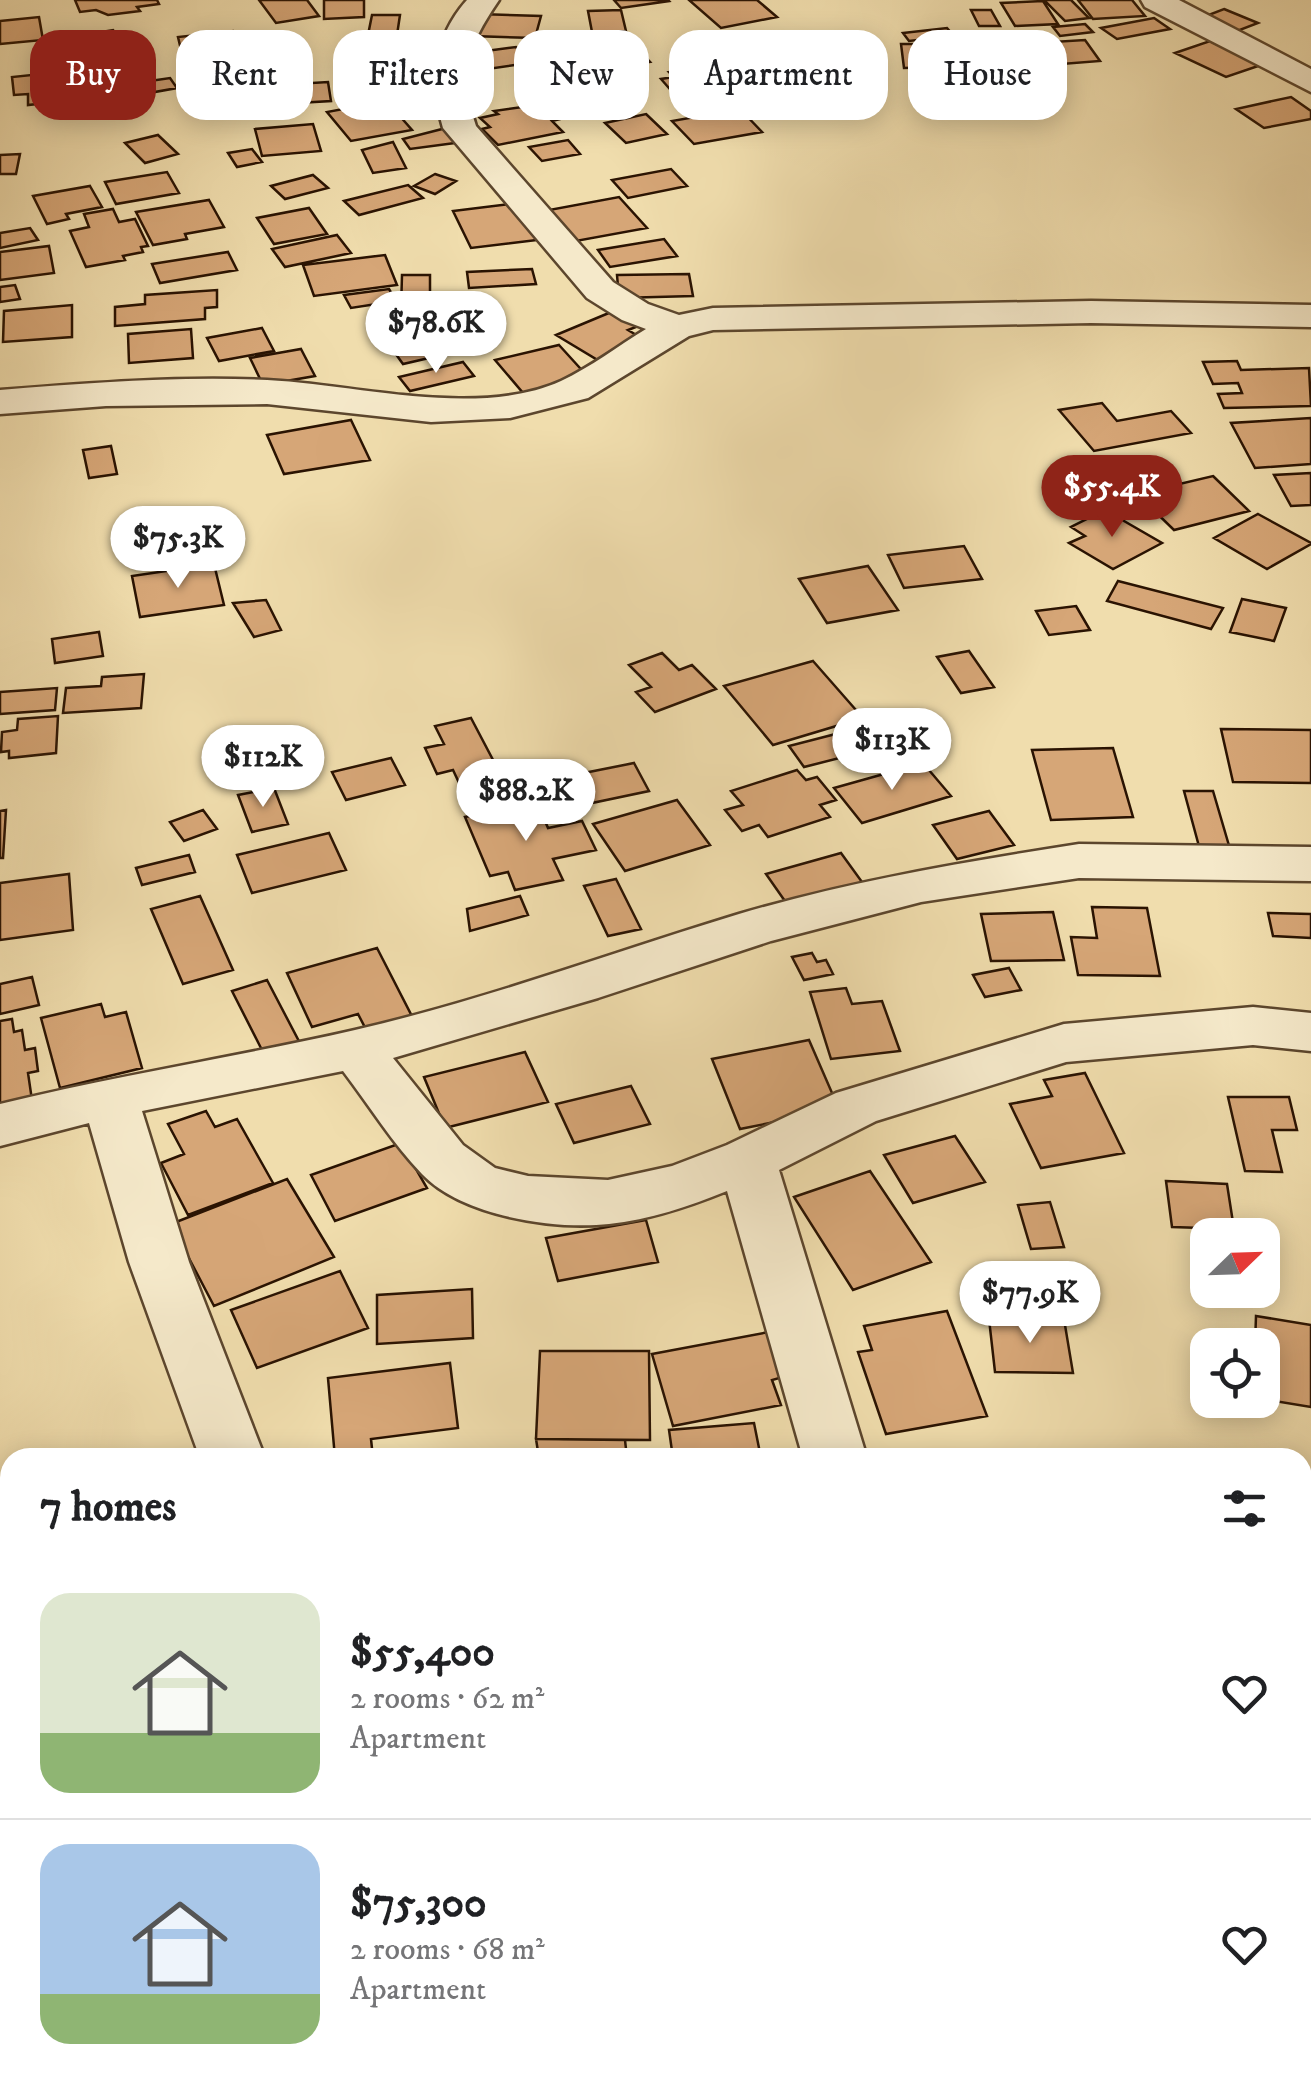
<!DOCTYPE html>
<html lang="en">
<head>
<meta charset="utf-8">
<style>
  :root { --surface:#fff; --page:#f6f6f6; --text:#202124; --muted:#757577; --line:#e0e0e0; --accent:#8f2418 }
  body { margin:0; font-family:"IM FELL DW Pica",serif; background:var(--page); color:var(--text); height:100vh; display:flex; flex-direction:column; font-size:38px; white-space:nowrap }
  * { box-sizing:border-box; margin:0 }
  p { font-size:32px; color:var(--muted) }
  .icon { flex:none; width:55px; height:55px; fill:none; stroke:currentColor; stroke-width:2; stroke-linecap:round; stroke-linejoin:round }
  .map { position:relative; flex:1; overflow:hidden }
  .details { position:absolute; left:0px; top:1448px; width:1312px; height:642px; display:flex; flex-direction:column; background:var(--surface); border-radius:30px 30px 0 0; box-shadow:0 5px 25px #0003 }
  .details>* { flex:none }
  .guide { position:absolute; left:30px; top:30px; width:1252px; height:90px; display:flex; gap:20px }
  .needle { width:65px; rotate:67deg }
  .tools { position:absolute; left:1190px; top:1218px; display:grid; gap:20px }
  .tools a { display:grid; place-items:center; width:90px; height:90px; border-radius:20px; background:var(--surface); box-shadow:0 5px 25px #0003; font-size:50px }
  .price { position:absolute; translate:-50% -85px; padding:0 22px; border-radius:35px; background:#fff; color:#222; font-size:32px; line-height:65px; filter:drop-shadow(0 2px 5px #0008) }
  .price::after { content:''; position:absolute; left:50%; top:60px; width:30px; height:22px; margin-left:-15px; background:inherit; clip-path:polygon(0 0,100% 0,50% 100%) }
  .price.selected { background:var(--accent); color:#fff }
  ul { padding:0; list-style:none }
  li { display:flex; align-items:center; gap:30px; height:250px; padding:0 40px }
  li+li { border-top:2px solid var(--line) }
  li span { display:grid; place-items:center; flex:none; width:280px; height:200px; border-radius:30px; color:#555 }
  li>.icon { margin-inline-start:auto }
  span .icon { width:120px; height:120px; fill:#fffc; stroke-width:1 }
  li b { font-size:42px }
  h2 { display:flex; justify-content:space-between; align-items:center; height:120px; padding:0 40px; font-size:42px }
  .tag { padding:0 35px; border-radius:30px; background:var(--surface); box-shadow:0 5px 25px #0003; font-size:35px; line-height:90px }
  .tag.selected { background:var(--accent); color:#fff }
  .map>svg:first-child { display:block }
  .building { fill:#d6a677; stroke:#2a1302; stroke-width:2.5 }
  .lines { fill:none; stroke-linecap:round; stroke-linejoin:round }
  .minor-casing { stroke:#5c462d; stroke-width:5 }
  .minor { fill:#f5e9ca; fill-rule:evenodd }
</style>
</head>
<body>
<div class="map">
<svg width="1311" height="2089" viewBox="0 0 1311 2089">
  <rect width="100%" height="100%" fill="#f0ddad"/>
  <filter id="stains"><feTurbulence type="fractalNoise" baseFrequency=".002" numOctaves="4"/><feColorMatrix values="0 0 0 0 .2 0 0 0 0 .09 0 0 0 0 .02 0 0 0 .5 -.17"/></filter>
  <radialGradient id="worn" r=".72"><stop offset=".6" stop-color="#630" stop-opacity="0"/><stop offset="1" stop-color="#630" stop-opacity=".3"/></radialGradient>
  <path class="building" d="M75 0H157L159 4 137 7 140 11 108 15 96 10 80 12Z
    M259 0H307L319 16 276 23Z
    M324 0H364V17L324 19Z
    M614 0H668L669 1 621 8Z
    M689 0H757L777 17 721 28Z
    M1044 0H1071L1089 18 1065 21Z
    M1078 0H1132L1145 16 1093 19Z
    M1043 1 1058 24 1015 26 1001 3Z
    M1224 9 1258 23 1232 33 1198 19Z
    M621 10 626 31 592 32 588 11Z
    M971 10H991L1000 26H979Z
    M478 14 541 16 535 38 472 36Z
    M372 15H400L397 35H368Z
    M39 17 43 40 0 44V21Z
    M1154 18 1170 29 1117 39 1101 28Z
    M1085 24 1093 32 1060 36 1053 27Z
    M947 28 954 36 909 41 903 33Z
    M113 30 120 41 66 49 59 39Z
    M233 31 241 58 202 61 200 52 182 54 178 37Z
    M264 34H289L282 50 258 49Z
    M625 35 650 62 581 73 557 45Z
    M1085 40 1100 61 1049 65 1035 43Z
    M1210 41 1261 65 1226 77 1175 53Z
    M1024 43 1046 68 1000 73 978 48Z
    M397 44V70H378V78L340 79 341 46Z
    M901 44H933L939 67 904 68Z
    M516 47 528 63 481 70 471 53Z
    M135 50 149 71 80 83 66 62Z
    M700 51 750 52 749 66 698 65Z
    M243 64 244 76 193 80 191 67Z
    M708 66 731 86 675 95 661 79 674 77 669 72Z
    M60 72 64 101 28 105V94L14 95 12 77Z
    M170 78 177 88 149 93 143 82Z
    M328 82 331 101 281 104 279 85Z
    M1291 97 1311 111V119L1264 128 1236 109Z
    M544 104 560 119 552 121 563 132 498 145 482 129 490 127 480 118 498 114 494 111Z
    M364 105 369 110 391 106 412 130 351 141 327 112Z
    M740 109 762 132 694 144 672 121Z
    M646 114 667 134 626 143 605 123Z
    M313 124 321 151 262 156 255 129Z
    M446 128 455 143 410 149 403 139Z
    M158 135 178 154 145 163 125 143Z
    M568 140 580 154 542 161 529 147Z
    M393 142 406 168 373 173 362 150Z
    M252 149 262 162 237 167 228 153Z
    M20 154 16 174H0V155Z
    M671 169 687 186 628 198 612 180Z
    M167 172 179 193 116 204 105 182Z
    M435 174 456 181 435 194 414 186Z
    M313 175 328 188 285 199 271 186Z
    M408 185 423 198 359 215 344 201Z
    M90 186 102 207 66 214 69 219 47 224 33 196Z
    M619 197 647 228 576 241 549 210Z
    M209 200 224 227 185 234 187 239 153 245 136 212Z
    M518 203 537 240 471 248 453 211Z
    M309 208 327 234 274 244 257 218Z
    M113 209 119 222 135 219 148 246 141 247 143 252 123 256 125 260 86 267 70 231 89 227 84 214Z
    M30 228 38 240 0 248V233Z
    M337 235 351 253 285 267 272 249Z
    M664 239 677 256 610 267 598 250Z
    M49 246 54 273 0 280V252Z
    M228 252 237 270 160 283 152 264Z
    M385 255 397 285 314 296 303 265Z
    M532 269 536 284 469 288 467 272Z
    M689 274 693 296 619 298 617 275Z
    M402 275H430V310L401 311Z
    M15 285 20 299 0 302V287Z
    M389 289 396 301 351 308 344 295Z
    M217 290V307L205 308V319L115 326V307L145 304V295Z
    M72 305V337L3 342 4 311Z
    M616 310 641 325 628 330 648 342 601 362 556 335Z
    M262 328 274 351 219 361 207 338Z
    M191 329 193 358 129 363 128 334Z
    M441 334 455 352 403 364 390 346Z
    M559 345 589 378 524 394 495 360Z
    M301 349 315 376 263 385 250 358Z
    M1237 361 1241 370 1309 368 1311 406 1224 408 1218 394 1242 393 1238 383 1213 384 1203 362Z
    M463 362 474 376 410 391 399 377Z
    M1102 403 1117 421 1171 411 1191 433 1094 451 1059 410Z
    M1311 418V464L1255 468 1231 423Z
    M351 420 370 460 284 474 267 435Z
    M111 446 117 474 89 478 83 450Z
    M1311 473V505L1291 506 1274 475Z
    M1213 476 1249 511 1174 530 1137 494Z
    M1105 510 1162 543 1113 569 1069 543 1085 536 1071 527Z
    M1258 514 1311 543V544L1267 569 1214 538Z
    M964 546 982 579 904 588 888 555Z
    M214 564 224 605 140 617 132 576Z
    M868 566 898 610 827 623 799 579Z
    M1118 581 1223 608 1211 629 1107 601Z
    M1242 599 1286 608 1274 641 1230 632Z
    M266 600 281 630 254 637 233 603Z
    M1076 606 1090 630 1049 635 1036 611Z
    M99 632 103 656 55 663 52 639Z
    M969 651 994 687 961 693 937 657Z
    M662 653 679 670 692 665 716 689 655 712 636 692 651 687 629 665Z
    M813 661 863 718 773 745 724 686Z
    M144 674 141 708 63 713 66 688 101 686 102 677Z
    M57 688 55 710 0 714V692Z
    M58 716 56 753 9 758V751L1 752 2 732 17 730 18 719Z
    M471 718 502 777 461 787 453 770 437 774 425 748 444 744 435 726Z
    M859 728 875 749 804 767 789 746Z
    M1221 729 1311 730V783L1233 782Z
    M1113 748 1133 817 1051 820 1032 750Z
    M391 758 405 785 346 800 332 772Z
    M634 763 649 791 592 803 579 774Z
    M923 763 951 796 862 823 834 788Z
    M797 770 806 780 817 777 836 800 820 805 830 817 768 837 759 825 742 831 725 810 743 805 731 791Z
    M274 788 288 824 252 832 238 795Z
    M1184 791H1213L1230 849 1200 850Z
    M677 800 710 845 625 871 593 824Z
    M537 802 548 828 582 821 596 850 553 859 563 880 515 890 508 872 490 876 465 817Z
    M6 810 3 858H0V811Z
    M203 810 217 829 184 841 170 822Z
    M989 811 1014 845 957 859 933 825Z
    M329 833 346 870 252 893 237 855Z
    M841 853 862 882 787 904 766 874Z
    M189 855 195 872 142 885 136 868Z
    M69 874 73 930 0 940V883Z
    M616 879 641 929 608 936 584 886Z
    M200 896 233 970 183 984 151 909Z
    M520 896 528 915 470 931 467 909Z
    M1092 907 1147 908 1160 976 1078 975 1071 937 1097 938Z
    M1053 912 1064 960 991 961 981 914Z
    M1268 913 1311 914V938L1273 936Z
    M377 948 417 1026 371 1039 358 1014 312 1027 287 973Z
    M812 953 817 962 826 960 833 974 804 980 792 957Z
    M1009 968 1021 990 985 997 973 975Z
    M32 977 39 1005 0 1014V984Z
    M267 980 302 1047 266 1058 232 991Z
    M846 988 852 1004 882 1001 900 1051 831 1059 810 992Z
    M101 1004 105 1017 126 1012 142 1068 60 1088 41 1018Z
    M12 1019 14 1032 22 1030 25 1050 35 1048 38 1071 28 1073 33 1107 0 1114V1021Z
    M809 1040 839 1109 740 1129 712 1059Z
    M525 1052 548 1102 445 1128 424 1077Z
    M1085 1073 1124 1153 1041 1168 1010 1104 1052 1096 1044 1080Z
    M631 1086 650 1124 574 1143 556 1104Z
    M1228 1097H1289L1297 1130H1272L1282 1172 1245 1171Z
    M206 1111 215 1127 237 1119 273 1183 188 1215 161 1163 184 1154 168 1124Z
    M955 1136 985 1182 913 1203 884 1155Z
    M401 1143 427 1188 335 1221 311 1175Z
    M870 1171 931 1262 853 1290 794 1197Z
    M287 1179 334 1257 214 1306 171 1224Z
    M1166 1181 1227 1184 1234 1229 1172 1227Z
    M1050 1202 1064 1247 1031 1249 1018 1205Z
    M646 1220 658 1262 558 1281 546 1238Z
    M340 1271 368 1328 257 1368 231 1310Z
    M472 1289 473 1338 377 1344V1295Z
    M947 1311 987 1416 886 1434 858 1352 872 1350 864 1326Z
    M1256 1316 1311 1325V1407L1262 1399V1345H1255Z
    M989 1319H1064L1073 1373 995 1372Z
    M769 1332 783 1377 772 1380 781 1405 673 1426 652 1354Z
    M540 1351H649L650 1440 536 1439Z
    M450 1363 458 1428 371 1439 373 1458H335L328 1378Z
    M754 1423 761 1458H673L669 1430Z
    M536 1439 625 1440 627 1458H539Z
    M1302 1630 1311 1634V1681L1302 1678Z
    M1302 1724 1311 1728V1824L1302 1820Z
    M1302 1883 1311 1896V1922L1302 1926Z
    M609 2080V2089L489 2081V2080Z
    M701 2080H769L767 2089H727Z
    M833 2080H891L889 2089H832Z
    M1032 2080H1172L1171 2089H1031Z"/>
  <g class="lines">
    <g class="minor-casing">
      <path id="minor" d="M467 0H499C469 44 458 71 476 126L613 282 648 304 679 315 713 308 1091 301 1311 305V327L1091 323 713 330 689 336 588 398 510 418 431 422 267 404 106 406 0 414V390C88 383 178 376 267 380 355 384 477 419 561 381 591 367 618 346 646 329L622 320 587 298 443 128C429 82 434 37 467 0Z
        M1141 0H1179L1311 69V92L1145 7Z
        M1079 844 1311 847V881L1079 878 921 902 771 941 598 998 393 1058 463 1145 495 1168 528 1176 608 1180 672 1166 727 1145 836 1093 1064 1024 1253 1007 1311 1013V1051L1253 1045 1066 1062 876 1121 779 1170 867 1458H803L727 1191C690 1206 649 1220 609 1224 553 1230 462 1216 422 1174 393 1144 369 1105 343 1071L142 1111 189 1262 265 1458H200L129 1262 89 1123 0 1146V1104C118 1075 237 1057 355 1030 485 1000 611 953 739 914 851 881 964 862 1079 844Z
        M1311 1996V2078L1302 2089H1217L1221 2080H1302V2000Z"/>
    </g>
    <use href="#minor" class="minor"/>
  </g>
  <rect width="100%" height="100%" filter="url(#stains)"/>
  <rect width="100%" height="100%" fill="url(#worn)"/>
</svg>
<div class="tools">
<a><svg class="needle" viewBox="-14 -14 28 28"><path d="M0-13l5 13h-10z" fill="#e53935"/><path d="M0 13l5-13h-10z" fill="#757577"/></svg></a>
<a><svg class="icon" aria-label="locate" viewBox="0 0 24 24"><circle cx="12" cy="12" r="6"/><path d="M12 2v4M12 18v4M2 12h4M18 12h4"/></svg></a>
</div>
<b class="price" style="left:436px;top:376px">$78.6K</b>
<b class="price selected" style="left:1112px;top:540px">$55.4K</b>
<b class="price" style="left:178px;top:591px">$75.3K</b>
<b class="price" style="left:892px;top:793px">$113K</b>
<b class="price" style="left:263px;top:810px">$112K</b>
<b class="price" style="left:526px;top:844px">$88.2K</b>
<b class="price" style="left:1030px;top:1346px">$77.9K</b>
<div class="guide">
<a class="tag selected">Buy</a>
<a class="tag">Rent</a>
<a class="tag">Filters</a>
<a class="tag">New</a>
<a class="tag">Apartment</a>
<a class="tag">House</a>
</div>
<section class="details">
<h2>7 homes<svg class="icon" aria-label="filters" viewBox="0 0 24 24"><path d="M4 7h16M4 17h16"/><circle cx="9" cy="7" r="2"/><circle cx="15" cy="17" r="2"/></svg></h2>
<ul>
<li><span style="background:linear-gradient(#dfe7d0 70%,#8fb573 0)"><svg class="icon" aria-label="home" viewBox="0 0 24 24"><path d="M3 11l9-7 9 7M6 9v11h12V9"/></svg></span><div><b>$55,400</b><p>2 rooms · 62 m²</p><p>Apartment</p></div><svg class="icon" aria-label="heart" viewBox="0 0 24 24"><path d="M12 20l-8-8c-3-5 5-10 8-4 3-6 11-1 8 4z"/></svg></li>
<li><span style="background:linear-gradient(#a9c7e8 75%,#8fb573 0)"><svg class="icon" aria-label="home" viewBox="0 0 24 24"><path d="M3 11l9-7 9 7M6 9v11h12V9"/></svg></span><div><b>$75,300</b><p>2 rooms · 68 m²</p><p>Apartment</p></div><svg class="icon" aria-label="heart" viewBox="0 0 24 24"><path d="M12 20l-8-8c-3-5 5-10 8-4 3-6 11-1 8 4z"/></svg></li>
</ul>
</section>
</div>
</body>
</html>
